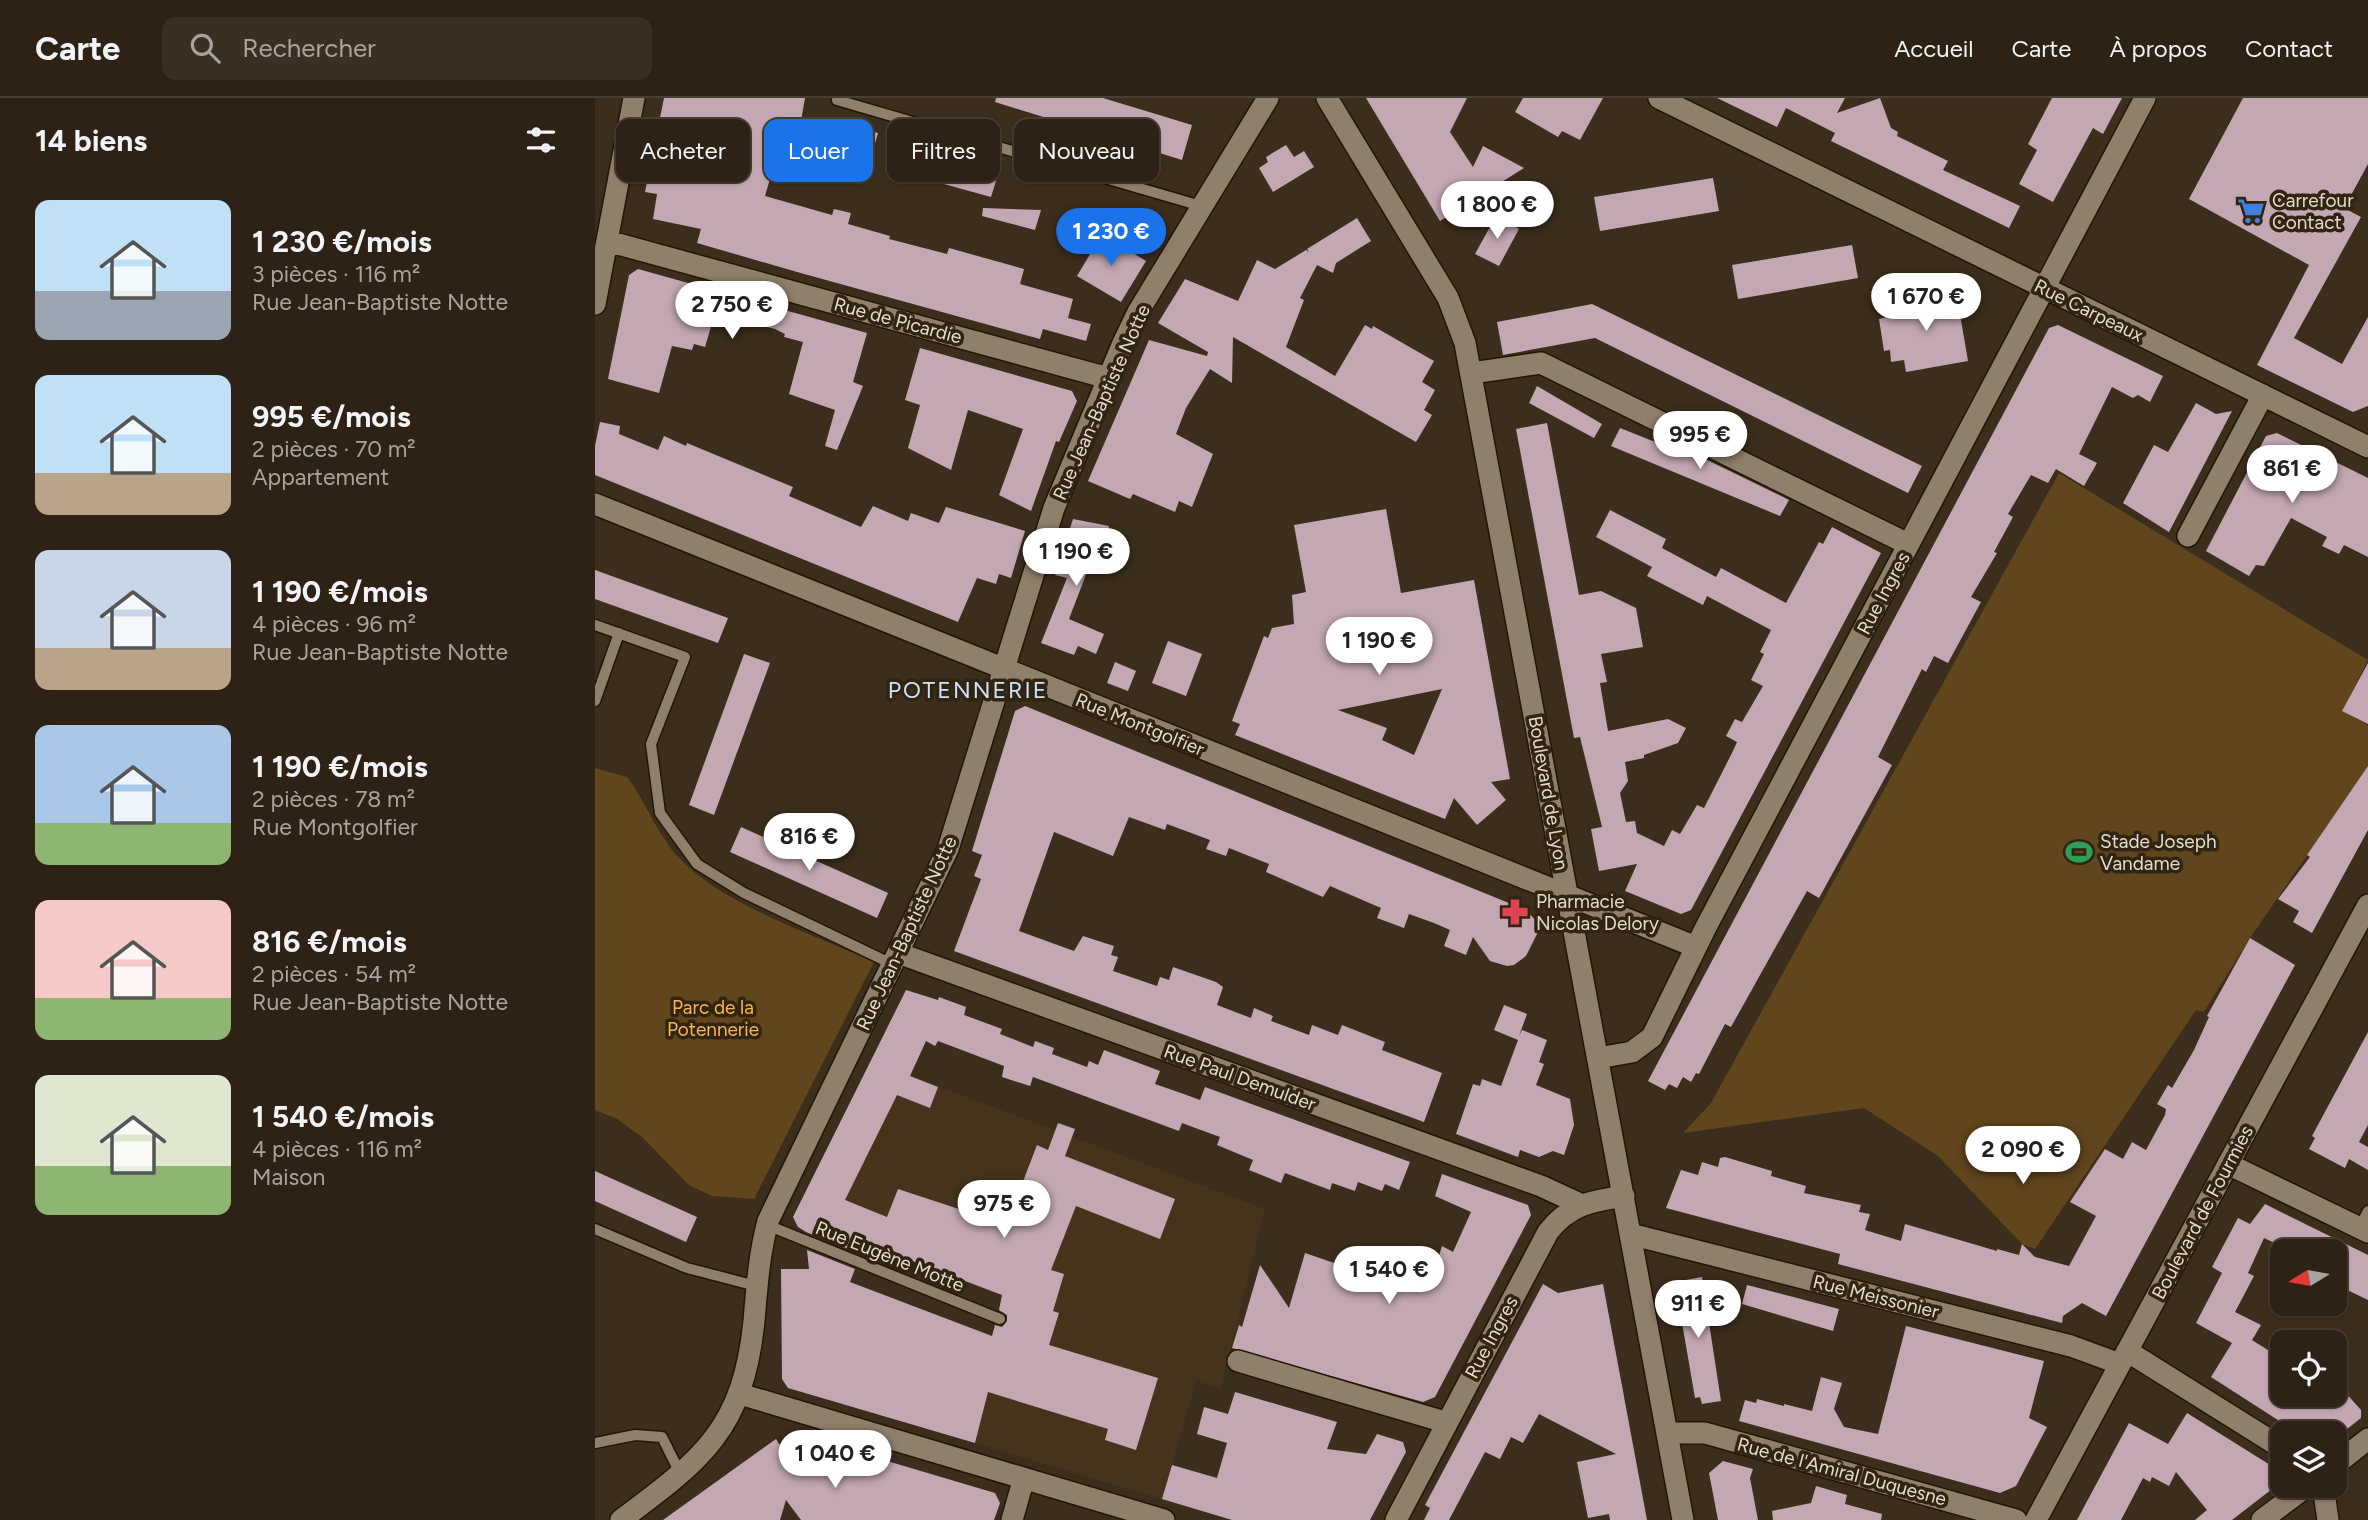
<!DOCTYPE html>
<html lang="fr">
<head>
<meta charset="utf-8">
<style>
  :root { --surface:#2d2215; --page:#392f22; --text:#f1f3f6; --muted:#a7a4a0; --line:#483f34; --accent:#1a73e8 }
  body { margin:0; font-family:Figtree,sans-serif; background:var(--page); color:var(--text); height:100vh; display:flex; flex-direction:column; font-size:26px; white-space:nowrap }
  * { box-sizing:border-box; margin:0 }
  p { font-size:23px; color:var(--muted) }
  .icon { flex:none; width:38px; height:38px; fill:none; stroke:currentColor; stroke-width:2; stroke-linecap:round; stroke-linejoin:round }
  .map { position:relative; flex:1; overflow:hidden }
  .panel { display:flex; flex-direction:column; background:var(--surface); width:595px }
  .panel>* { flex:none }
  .hud { position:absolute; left:21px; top:21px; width:665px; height:63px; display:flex; gap:14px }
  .needle { width:46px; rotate:259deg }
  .controls { position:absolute; left:1675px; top:1141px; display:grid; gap:14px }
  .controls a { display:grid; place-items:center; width:77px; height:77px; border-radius:14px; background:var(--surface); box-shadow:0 2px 5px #0004,0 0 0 2px var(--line); font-size:35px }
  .price { position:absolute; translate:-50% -60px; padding:0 16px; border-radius:24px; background:#fff; color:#222; font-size:23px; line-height:46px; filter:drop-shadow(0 2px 4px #0008) }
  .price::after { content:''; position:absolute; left:50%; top:42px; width:21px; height:16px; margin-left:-10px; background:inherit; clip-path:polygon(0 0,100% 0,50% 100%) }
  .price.active { background:var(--accent); color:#fff }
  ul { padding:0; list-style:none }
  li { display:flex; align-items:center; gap:21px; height:175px; padding:0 35px }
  li span { display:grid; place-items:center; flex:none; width:196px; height:140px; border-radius:14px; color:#555 }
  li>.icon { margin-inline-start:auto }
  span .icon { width:84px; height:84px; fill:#fffc; stroke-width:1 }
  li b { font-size:30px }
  h2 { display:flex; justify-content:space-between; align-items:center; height:84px; padding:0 35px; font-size:30px }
  .tag { padding:0 24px; border-radius:14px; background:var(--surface); box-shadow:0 2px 5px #0004,0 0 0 2px var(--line); font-size:24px; line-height:63px }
  .tag.active { background:var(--accent); color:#fff }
  header { display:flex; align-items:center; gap:42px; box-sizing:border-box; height:98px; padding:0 35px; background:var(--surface); border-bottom:2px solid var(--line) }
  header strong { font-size:33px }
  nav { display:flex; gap:38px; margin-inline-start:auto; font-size:24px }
  .search { width:490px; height:63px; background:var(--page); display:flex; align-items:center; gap:18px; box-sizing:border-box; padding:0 24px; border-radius:14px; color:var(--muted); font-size:26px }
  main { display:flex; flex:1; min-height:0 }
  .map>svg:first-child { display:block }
  .built { fill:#45341b }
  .green { fill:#60451d }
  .building { fill:#c3a8b3; fill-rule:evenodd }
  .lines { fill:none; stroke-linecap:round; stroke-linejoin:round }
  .lane-casing { stroke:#221605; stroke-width:13 }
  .street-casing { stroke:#221605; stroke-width:24 }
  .secondary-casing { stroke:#221605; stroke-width:24 }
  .lane { stroke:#8f806b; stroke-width:10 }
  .street { stroke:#8f806b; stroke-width:21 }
  .secondary { stroke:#8f806b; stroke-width:21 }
  .labels { text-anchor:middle; stroke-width:7; stroke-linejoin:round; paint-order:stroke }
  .poi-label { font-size:19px; fill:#e2dacf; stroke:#312512; text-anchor:start }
  .street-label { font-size:19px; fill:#e2dacf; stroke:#312512 }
  .park-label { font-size:19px; fill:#f7b652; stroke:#312512 }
  .quarter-label { font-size:23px; letter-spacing:2px; fill:#cde2fa; stroke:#312512 }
</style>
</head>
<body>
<header>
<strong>Carte</strong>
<div class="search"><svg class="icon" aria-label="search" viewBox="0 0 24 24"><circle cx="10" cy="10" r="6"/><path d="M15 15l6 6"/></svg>Rechercher</div>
<nav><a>Accueil</a><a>Carte</a><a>À propos</a><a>Contact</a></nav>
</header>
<main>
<section class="panel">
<h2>14 biens<svg class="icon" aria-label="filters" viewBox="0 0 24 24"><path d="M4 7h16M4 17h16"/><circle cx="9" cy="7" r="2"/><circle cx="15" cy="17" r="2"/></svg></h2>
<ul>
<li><span style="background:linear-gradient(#bfe0f5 65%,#9aa5b1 0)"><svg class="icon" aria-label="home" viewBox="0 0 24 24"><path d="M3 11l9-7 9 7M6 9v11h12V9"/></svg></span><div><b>1 230 €/mois</b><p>3 pièces · 116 m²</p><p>Rue Jean-Baptiste Notte</p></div></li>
<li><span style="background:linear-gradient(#bfe0f5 70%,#b9a48a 0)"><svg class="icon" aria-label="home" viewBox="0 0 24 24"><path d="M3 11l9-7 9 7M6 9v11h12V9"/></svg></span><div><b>995 €/mois</b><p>2 pièces · 70 m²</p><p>Appartement</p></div></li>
<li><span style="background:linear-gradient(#c9d6e8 70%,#b9a48a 0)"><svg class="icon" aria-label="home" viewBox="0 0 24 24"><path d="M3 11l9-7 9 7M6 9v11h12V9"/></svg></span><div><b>1 190 €/mois</b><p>4 pièces · 96 m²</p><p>Rue Jean-Baptiste Notte</p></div></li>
<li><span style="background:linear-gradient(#a9c7e8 70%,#8fb573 0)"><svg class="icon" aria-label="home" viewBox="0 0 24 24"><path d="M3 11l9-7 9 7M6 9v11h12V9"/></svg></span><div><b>1 190 €/mois</b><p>2 pièces · 78 m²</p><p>Rue Montgolfier</p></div></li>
<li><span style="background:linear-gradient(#f6c9c9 70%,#8fb573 0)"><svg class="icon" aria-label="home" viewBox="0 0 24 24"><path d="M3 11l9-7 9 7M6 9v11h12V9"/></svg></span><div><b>816 €/mois</b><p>2 pièces · 54 m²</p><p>Rue Jean-Baptiste Notte</p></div></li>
<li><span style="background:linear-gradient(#dfe7d0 65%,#8fb573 0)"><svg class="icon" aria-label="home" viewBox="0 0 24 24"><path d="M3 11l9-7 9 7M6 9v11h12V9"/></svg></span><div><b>1 540 €/mois</b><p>4 pièces · 116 m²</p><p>Maison</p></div></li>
</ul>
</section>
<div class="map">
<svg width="1773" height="1422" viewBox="0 0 1773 1422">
  <rect width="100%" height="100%" fill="#3c2e1c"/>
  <path class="built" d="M276 963 670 1111 626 1290 601 1283 567 1401 380 1345 417 1201 320 1164 330 1134 213 1088Z"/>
  <path class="green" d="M1464 375 1773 562 1748 613 1773 627V669L1655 840 1609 914 1601 912 1440 1151 1427 1146 1343 1058 1269 1010 1088 1035 1116 1005Z
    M0 670 32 679C51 704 63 738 84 760 128 807 220 837 279 864L159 1101 117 1098 94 1087 47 1039 22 1021 0 1012Z"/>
  <path class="building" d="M69 0H210L203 40 188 36 170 98 237 117 239 111 256 115 253 126 295 138 294 141 352 156 354 150 429 171 425 186 478 201 473 220 496 226 491 243 448 231 445 241 202 174 102 145 106 131 58 121 62 96 50 94Z
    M401 0H508L597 27 587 62 400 4Z
    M771 0H872L855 34 878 69 888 48 929 70 845 123Z
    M928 0H1008L985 42 967 33 963 39 920 14Z
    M1122 0H1250L1242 15 1285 0 1296 30 1303 34 1302 38 1353 63 1348 72 1425 108 1414 130 1236 43 1240 35 1191 10 1182 29Z
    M1457 0H1527L1508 36 1498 30 1458 104 1424 86 1442 52 1433 46Z
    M1648 0H1773V66L1749 110 1766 119 1699 240 1747 266 1773 219V308L1758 314 1662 267 1714 167 1594 101Z
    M262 29 283 35 274 66 253 60Z
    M691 47 699 59 709 53 719 69 678 94 664 70 673 64 671 59Z
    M328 50 405 70 396 99 338 83 340 78 322 74Z
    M1118 80 1124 113 1005 133 999 99Z
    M388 110 446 112 440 132 387 118Z
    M901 118 924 131 904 168 880 156Z
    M762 120 776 143 741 165 738 175 722 167 705 200 709 202 691 249 740 278 770 227 777 231 778 228 839 263 827 284 840 292 829 312 837 317 821 344 638 239 637 285 615 271 591 310 581 336 618 356 597 409 584 403 580 414 538 396 535 401 493 383 554 242 612 258 613 254 563 225 590 181 643 203 662 162 680 171 711 152 714 154 712 151Z
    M507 136 551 163 526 204 482 178Z
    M1257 147 1263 180 1143 201 1137 167Z
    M43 171 272 235 258 284 268 288 242 352 230 348 240 312 194 296 208 244 189 239 190 236 180 231 140 221 137 231 117 225 110 249 99 246 97 252 77 248 64 295 13 281 34 177Z
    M1361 193 1373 263 1311 274 1309 262 1296 264 1295 252 1289 253 1284 221 1312 214 1310 202Z
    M997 206 1327 368 1313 395 1000 240 908 257 902 224Z
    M1463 227 1568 278 1555 304 1543 297 1538 300 1517 289 1484 356 1502 365 1489 388 1461 371 1453 385 1436 377 1413 416 1418 419 1399 454 1402 455 1376 499 1386 504 1353 565 1339 558 1331 574 1327 571 1283 659 1297 667 1224 800 1212 793 1136 929 1130 926 1104 976 1101 975 1096 984 1088 979 1082 990 1074 986 1070 992 1053 983 1454 230Z
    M325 250 477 293 482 303 464 344 461 343 436 413 404 397 428 331 373 312 356 372 313 350 325 307 310 302Z
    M942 288 1007 326 999 340 934 305Z
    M1601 305 1621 316 1637 313 1574 434 1528 405 1559 347 1573 354Z
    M5 324 25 328 24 336 63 352 69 338 91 348 92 345 198 389 194 398 266 429 278 408 313 423 316 415 344 425 351 409 430 433 416 480 404 476 401 486 382 480 363 524 0 377V348Z
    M952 325 984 497 1006 493 1041 510 1048 549 1006 556 1012 584 1005 585 1013 633 1073 621 1091 630 1083 645 1049 657V660L1030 664 1033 683 1025 695 1031 724 1040 723 1042 735 1069 748 1077 732 1085 736 1102 707 1109 710 1137 655 1142 644 1131 638 1140 621 1147 624 1168 588 1156 582 1169 556 1165 554 1176 532 1112 498 1108 507 1052 478 1057 469 1001 439 1015 412 1071 441 1067 450 1121 479 1126 470 1191 505 1224 444 1228 446 1237 429 1286 455 1096 812 1086 816 1030 793 1042 766 1004 773 996 731 1007 729 985 639 979 640 921 331Z
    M1025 330 1103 361 1104 358 1194 402 1185 418 1016 348Z
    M1682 335 1773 380V459L1749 447 1744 456 1727 448 1732 439 1696 420 1669 468 1661 467 1654 478 1611 453 1671 338Z
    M791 411 806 495 879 482 915 681 896 684 911 702 882 727 859 700 850 721 640 637 645 626 637 623 669 538 673 540 677 530 699 526 697 497 711 494 699 427ZM847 591 819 657 787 642 792 630 743 612Z
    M478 421 514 428 509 463 489 459 486 472 492 474 474 521 509 536 501 556 483 548 479 557 446 545 472 480 460 477Z
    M0 472 133 520 123 545 0 501Z
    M573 543 607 556 591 598 557 585Z
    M149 556 175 565 119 717 94 707Z
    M520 564 541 573 533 593 512 585Z
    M1773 565V626L1747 613Z
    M430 608 931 812 942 824 943 834 931 858 919 867 912 868 895 863 878 839 871 857 849 848 855 832 839 825 814 816 809 830 782 820 786 810 735 788 728 799 671 774 674 766 634 750 631 758 611 751 615 742 572 726 570 732 534 719 518 758 459 734 424 833 479 853 488 838 519 848 516 857 523 859 518 873 562 888 565 879 574 882 578 869 621 884 628 889 622 907 656 920 659 910 678 918 676 923 714 937 717 927 743 937 747 927 790 944 787 952 847 975 829 1024 359 853 386 781 379 778 387 757 377 753 420 613Z
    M1773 668V732L1717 835 1698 824 1704 813 1683 801 1715 759 1712 757Z
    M146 729 293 795 282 820 135 754Z
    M1655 840 1700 867 1511 1218 1487 1205 1468 1218 1467 1225 1243 1166 1245 1156 1071 1110 1086 1072 1103 1077 1107 1064 1123 1069 1125 1060 1130 1059 1177 1073 1176 1078 1211 1088 1209 1095 1266 1107 1264 1114 1275 1116 1270 1132 1306 1143 1310 1126 1402 1153V1151L1424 1157 1427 1146 1440 1159 1474 1168 1501 1118 1475 1104 1510 1051 1528 1061 1537 1044 1551 1052 1570 1017 1571 1011 1562 1006 1573 987 1577 990 1599 952 1614 919 1612 918Z
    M311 892 343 902 344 899 371 909 369 917 407 931 405 936 438 949 440 943 459 950 457 956 492 969 494 963 503 967 509 952 565 973 560 986 586 995 605 1002 610 989 815 1064 804 1092 790 1086 787 1093 763 1084 760 1093 737 1085 735 1092 690 1075 686 1085 654 1072 658 1062 622 1047 625 1039 587 1025 584 1033 438 979 435 988 407 979 409 968 343 943 340 948 331 943 315 978 343 989 335 1010 302 997 250 1102 292 1119 303 1091 379 1116 382 1108 418 1122 432 1088 427 1086 442 1047 453 1052 463 1025 480 1031 470 1058 580 1101 565 1141 481 1108 456 1172 469 1176 458 1213 464 1215 454 1247 563 1280 541 1352 510 1342 513 1331 393 1294 380 1345 193 1290 187 1281 186 1171H214L212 1152 260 1171 255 1184 397 1238 400 1227 407 1229 412 1223V1217L404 1212 407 1197 270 1145 266 1156 211 1134 203 1129 198 1119Z
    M909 907 932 916 924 938 927 932 952 942 944 964 949 966 941 987 975 1001 979 1027 969 1057 958 1053 944 1059 925 1052 923 1059 861 1036 878 986 885 988 887 981 906 988 923 942 899 932Z
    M1773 934V1027L1764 1044 1773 1049V1072L1754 1061 1750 1070 1714 1051 1720 1040 1717 1038Z
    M0 1073 102 1119 91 1144 0 1103Z
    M847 1076 933 1107 936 1117 840 1299 828 1304 637 1250 644 1227 647 1229 665 1167 694 1210 710 1155 783 1180 790 1160 818 1176 824 1161 840 1170 847 1148 858 1154 876 1114 840 1098Z
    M1670 1106 1773 1157V1202L1740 1186V1153H1697L1669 1140 1653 1175 1659 1178 1640 1214 1666 1227 1657 1242 1687 1261V1297H1740V1283L1766 1312V1320L1747 1335H1703L1616 1279 1637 1245 1601 1225 1627 1175 1617 1169 1643 1120 1655 1126Z
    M1107 1179 1126 1303 1107 1306 1105 1299 1100 1300 1080 1184Z
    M948 1186 963 1195 1008 1186 1052 1422H1015L1014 1416 993 1420 982 1364 1021 1356 944 1316 928 1345 916 1339 905 1361 890 1354 854 1422H829L835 1410 830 1407Z
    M1152 1187 1244 1211 1238 1233 1147 1206Z
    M1311 1228 1449 1263 1434 1320 1452 1329 1421 1388 1405 1395 1144 1323 1150 1302 1161 1305 1162 1301 1189 1308V1306L1217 1313 1226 1279 1247 1285 1239 1311 1249 1329 1283 1336Z
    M640 1294 742 1324 732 1351 771 1356 782 1336 808 1344 811 1354 775 1422H637L567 1401 577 1367 622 1380 632 1345 602 1336 609 1309 633 1316Z
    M1592 1315 1680 1370 1681 1388 1637 1422H1600L1612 1412 1581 1374 1574 1388 1557 1379 1555 1384 1548 1380 1526 1422H1482L1534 1325 1573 1346Z
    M181 1341 184 1346 214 1354 218 1341 400 1395 405 1405 399 1422H206L191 1402 185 1422H68Z
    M1128 1363 1158 1371 1155 1380 1163 1422H1123L1114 1375Z
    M1221 1388 1252 1397 1250 1406 1287 1416 1286 1422H1178L1177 1413 1216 1405Z"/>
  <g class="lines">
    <g class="lane-casing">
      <path id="lane" d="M242 2 606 108
        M0 527 90 559 56 646 65 715 102 766 149 795 297 866
        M0 603 24 535
        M172 1127 405 1221
        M1764 1130 1773 1113
        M0 1131 92 1170 161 1188
        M0 1345 40 1337 67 1339 86 1377"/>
    </g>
    <g class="street-casing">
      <path id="street" d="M732 0 853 200 870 245 1088 1422
        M1064 0 1773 349
        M12 143 513 280
        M0 206 39 0
        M877 275 946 265 1313 446
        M0 406 1101 849
        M1593 438 1668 297
        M303 855 946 1088 985 1106
        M1003 960 1037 954 1057 939 1111 829 1550 0
        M1633 1066 1773 1134
        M1035 1136 1476 1248 1525 1266
        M1532 1253 1687 1350
        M643 1263 850 1324
        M145 1296 569 1422
        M1072 1335H1110L1421 1422
        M1740 1367 1773 1341
        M1728 1388 1733 1422
        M26 1422C108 1361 148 1331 159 1223 162 1188 164 1157 173 1123L353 751 459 410 528 245 543 214 673 0
        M417 1422 429 1380
        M801 1422 953 1134C974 1107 996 1103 1029 1098
        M1667 1422 1712 1388"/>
    </g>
    <g class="secondary-casing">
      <path id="secondary" d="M1441 1422 1773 807"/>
    </g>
    <use href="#lane" class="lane"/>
    <use href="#street" class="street"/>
    <use href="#secondary" class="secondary"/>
  </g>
  <defs>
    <g id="supermarket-bare" transform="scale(2.1)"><path d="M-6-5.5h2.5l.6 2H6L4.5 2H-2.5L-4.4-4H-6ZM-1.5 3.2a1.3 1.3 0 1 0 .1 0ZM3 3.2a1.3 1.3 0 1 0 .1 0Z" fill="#3f7fe0" stroke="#312512" stroke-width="2.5" paint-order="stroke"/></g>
    <g id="stadium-bare" transform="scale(2.1)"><path d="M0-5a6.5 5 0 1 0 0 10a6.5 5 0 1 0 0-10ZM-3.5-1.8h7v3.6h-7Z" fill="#2e9e5b" stroke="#312512" stroke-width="2.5" paint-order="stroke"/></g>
    <g id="pharmacy-bare" transform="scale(2.1)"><path d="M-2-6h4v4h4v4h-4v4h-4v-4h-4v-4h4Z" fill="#e0444e" stroke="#312512" stroke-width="2.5" paint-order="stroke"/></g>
  </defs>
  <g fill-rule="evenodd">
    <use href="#supermarket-bare" x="1656" y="113"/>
    <use href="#stadium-bare" x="1484" y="754"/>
    <use href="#pharmacy-bare" x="920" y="814"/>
  </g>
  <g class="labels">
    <g class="poi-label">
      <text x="1677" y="109">Carrefour<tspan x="1677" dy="22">Contact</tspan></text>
      <text x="1505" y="750">Stade Joseph<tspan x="1505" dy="22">Vandame</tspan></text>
      <text x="941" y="810">Pharmacie<tspan x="941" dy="22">Nicolas Delory</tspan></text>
    </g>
    <g class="street-label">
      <text transform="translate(1494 212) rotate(26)" y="7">Rue Carpeaux</text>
      <text transform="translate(303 222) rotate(15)" y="7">Rue de Picardie</text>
      <text transform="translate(506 304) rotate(-66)" y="7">Rue Jean-Baptiste Notte</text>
      <text transform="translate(1288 495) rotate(-62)" y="7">Rue Ingres</text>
      <text transform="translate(545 626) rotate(22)" y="7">Rue Montgolfier</text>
      <text transform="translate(954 695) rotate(80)" y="7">Boulevard de Lyon</text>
      <text transform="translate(311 835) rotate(-65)" y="7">Rue Jean-Baptiste Notte</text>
      <text transform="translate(645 979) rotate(20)" y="7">Rue Paul Demulder</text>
      <text transform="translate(1607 1114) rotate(-62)" y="7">Boulevard de Fourmies</text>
      <text transform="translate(295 1158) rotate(22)" y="7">Rue Eugène Motte</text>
      <text transform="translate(1281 1198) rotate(14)" y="7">Rue Meissonier</text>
      <text transform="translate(896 1239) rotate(-62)" y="7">Rue Ingres</text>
      <text transform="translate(1247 1373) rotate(15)" y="7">Rue de l'Amiral Duquesne</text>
    </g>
    <g class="park-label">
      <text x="118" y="916">Parc de la<tspan x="118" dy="22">Potennerie</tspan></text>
    </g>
    <g class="quarter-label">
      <text x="373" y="600">POTENNERIE</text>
    </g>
  </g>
</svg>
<div class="controls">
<a><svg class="needle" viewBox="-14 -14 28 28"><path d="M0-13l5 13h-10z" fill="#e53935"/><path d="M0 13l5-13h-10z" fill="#a7a4a0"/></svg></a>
<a><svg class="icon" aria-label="locate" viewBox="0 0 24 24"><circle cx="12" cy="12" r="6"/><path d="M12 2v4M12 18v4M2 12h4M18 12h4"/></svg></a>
<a><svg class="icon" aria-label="layers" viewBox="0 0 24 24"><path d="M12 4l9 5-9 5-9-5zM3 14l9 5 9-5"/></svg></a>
</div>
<b class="price" style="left:902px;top:143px">1 800 €</b>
<b class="price active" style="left:516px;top:170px">1 230 €</b>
<b class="price" style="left:1331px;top:235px">1 670 €</b>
<b class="price" style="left:137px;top:243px">2 750 €</b>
<b class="price" style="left:1105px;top:373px">995 €</b>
<b class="price" style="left:1697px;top:407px">861 €</b>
<b class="price" style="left:481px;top:490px">1 190 €</b>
<b class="price" style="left:784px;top:579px">1 190 €</b>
<b class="price" style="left:214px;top:775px">816 €</b>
<b class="price" style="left:1428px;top:1088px">2 090 €</b>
<b class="price" style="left:409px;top:1142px">975 €</b>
<b class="price" style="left:794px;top:1208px">1 540 €</b>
<b class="price" style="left:1103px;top:1242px">911 €</b>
<b class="price" style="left:240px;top:1392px">1 040 €</b>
<div class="hud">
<a class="tag">Acheter</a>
<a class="tag active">Louer</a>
<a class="tag">Filtres</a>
<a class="tag">Nouveau</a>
</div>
</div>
</main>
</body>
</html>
